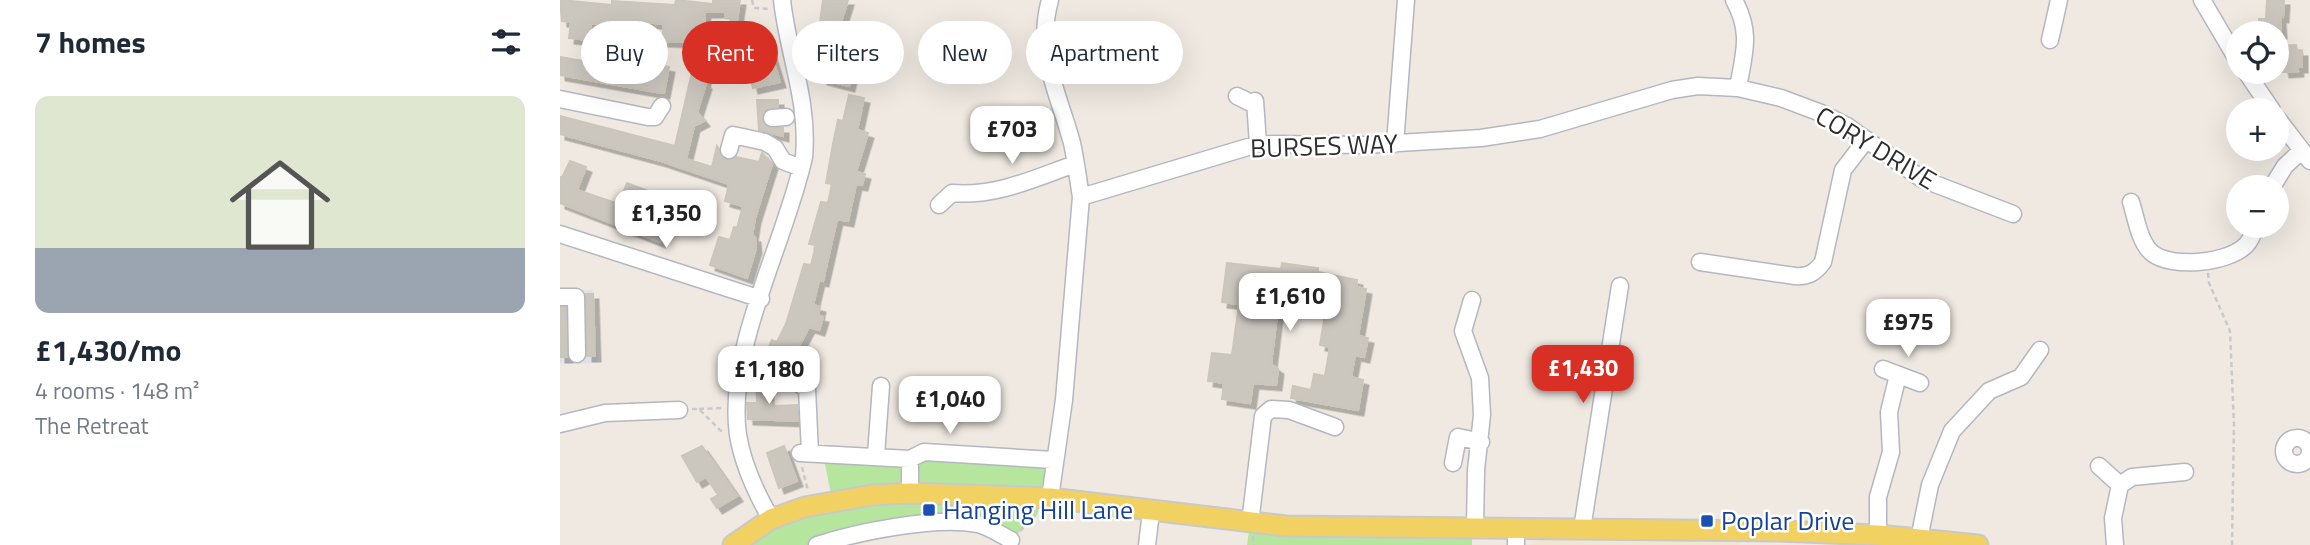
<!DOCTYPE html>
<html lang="en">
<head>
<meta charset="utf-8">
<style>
  :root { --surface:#fff; --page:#f2f2f3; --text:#1f2937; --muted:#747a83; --line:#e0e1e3; --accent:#d93025 }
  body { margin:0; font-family:"Titillium Web",sans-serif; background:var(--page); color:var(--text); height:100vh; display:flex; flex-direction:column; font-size:26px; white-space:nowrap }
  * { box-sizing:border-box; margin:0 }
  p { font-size:23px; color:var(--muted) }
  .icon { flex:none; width:38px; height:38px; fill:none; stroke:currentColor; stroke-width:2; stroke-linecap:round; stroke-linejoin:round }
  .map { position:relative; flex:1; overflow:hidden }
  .panel { display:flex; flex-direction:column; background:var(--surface); width:560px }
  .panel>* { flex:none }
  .banner { position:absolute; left:21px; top:21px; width:665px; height:63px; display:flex; gap:14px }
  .fabs { position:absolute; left:1666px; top:21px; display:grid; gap:14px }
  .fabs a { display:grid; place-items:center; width:63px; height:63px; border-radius:50%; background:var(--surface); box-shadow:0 7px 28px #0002; font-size:35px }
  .price { position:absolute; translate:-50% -60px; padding:0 16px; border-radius:14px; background:#fff; color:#222; font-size:23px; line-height:46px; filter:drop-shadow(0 2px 4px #0008) }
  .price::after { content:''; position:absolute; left:50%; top:42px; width:21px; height:16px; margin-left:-10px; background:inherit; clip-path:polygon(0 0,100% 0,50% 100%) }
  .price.on { background:var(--accent); color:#fff }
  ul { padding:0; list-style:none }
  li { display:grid; align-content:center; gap:14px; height:371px; padding:0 35px }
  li+li { border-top:2px solid var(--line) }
  li span { display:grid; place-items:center; height:217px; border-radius:14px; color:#555 }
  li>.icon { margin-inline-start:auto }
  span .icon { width:126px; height:126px; fill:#fffc; stroke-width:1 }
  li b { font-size:30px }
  h2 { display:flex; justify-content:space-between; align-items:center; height:84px; padding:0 35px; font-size:30px }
  .chip { padding:0 24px; border-radius:32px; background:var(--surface); box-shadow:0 7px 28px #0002; font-size:24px; line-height:63px }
  .chip.on { background:var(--accent); color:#fff }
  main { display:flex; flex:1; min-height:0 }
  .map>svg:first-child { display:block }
  .industrial { fill:#e3e1e8 }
  .education { fill:#f0e6d1 }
  .green { fill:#b6e59e }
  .building { fill:#cbc7bf; stroke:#cbc5ba; stroke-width:2; filter:url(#shadow) }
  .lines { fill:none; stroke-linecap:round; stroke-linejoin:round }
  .minor-casing { stroke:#b4b7c1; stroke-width:19 }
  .major-casing { stroke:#c9c9c9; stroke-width:23 }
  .path { stroke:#c9c9c9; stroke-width:2.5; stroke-dasharray:5 3.5; stroke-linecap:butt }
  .minor { stroke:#fff; stroke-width:16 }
  .major { stroke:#f2d163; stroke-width:19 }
  .transit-dot { fill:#1a4fb4; stroke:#fff; stroke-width:2.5 }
  .labels { text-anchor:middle; stroke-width:5; stroke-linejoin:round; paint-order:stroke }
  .street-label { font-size:26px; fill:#2e2e2e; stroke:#fff }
  .transit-label { font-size:26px; fill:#164399; stroke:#fff; text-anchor:start }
</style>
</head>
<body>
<main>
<section class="panel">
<h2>7 homes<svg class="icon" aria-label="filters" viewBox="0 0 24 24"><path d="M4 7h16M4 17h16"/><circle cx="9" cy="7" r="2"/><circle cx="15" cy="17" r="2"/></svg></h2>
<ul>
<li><span style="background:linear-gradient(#dfe7d0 70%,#9aa5b1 0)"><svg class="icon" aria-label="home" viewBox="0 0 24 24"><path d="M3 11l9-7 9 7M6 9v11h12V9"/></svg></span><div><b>£1,430/mo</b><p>4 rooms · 148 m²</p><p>The Retreat</p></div></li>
</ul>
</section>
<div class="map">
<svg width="1750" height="545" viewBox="0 0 1750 545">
  <defs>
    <filter id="shadow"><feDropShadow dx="5.5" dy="5.5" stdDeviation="0" flood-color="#0004"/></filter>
  </defs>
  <rect width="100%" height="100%" fill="#efe9e1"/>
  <path class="industrial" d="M33 290 38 363 0 364V291Z"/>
  <path class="education" d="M979 540 1042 541H1179V545H970Z"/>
  <path class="green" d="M263 453 493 460 477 515 451 540 385 524 257 545H173L272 500Z
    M690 523 912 537V545H687Z"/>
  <path class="building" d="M0 0 52 5V1L115 5 116 0 153 4V0H180L177 20 165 18 166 12H145L144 25H134L133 42 102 41 104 24 74 21V25L61 26 31 23 30 40 9 38 11 22 2 21Z
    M263 0H288L277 35 259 30Z
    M1707 0H1724L1723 17 1720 16 1721 33H1699V19H1706Z
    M205 34 220 82 193 88 190 77 205 73 198 47 189 51 185 40Z
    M1736 45 1737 51H1742V67H1737L1738 71 1724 72 1723 66H1717V46Z
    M138 46 152 50 144 84H146L137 112 144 121 134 126 126 159 152 167 157 146 166 160 176 157 199 162 202 153 212 164 195 218 192 236 195 237 196 248 187 278 150 265 159 237 170 240 174 227 177 228 183 206 165 201 169 184 101 161 0 134V116L115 146Z
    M265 53 294 65 289 86 262 79Z
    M0 57 97 74 99 65 109 67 104 93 96 92 0 75Z
    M289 95 304 98 297 130 308 133 296 172 305 174 302 185 296 184 288 221 277 219 263 281 259 280 253 305 260 307 258 316 263 317 261 324 259 330 249 327 222 378 213 374 220 360 206 353 212 340 217 342 226 324 244 264 251 265 256 245 249 244 261 202 268 203 272 184 266 183 273 144 278 120 283 121Z
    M197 100H218V107L206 110 202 119 208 128H223V136L199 130Z
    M10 161 26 167 17 190 59 204 67 183 123 204 120 214 113 226 107 223 100 242 0 203V177L2 178Z
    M667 263 721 269 722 263 758 268V272L797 280 796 287 806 289 798 336 808 338 804 357 795 355 791 377 803 380 798 410 731 398 733 386 751 390 754 374 765 376 770 347 760 345 768 296 720 290 711 364 718 369 716 385 693 383 690 403 662 399 664 383 648 381 652 353 672 355 679 304 662 302Z
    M26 294H33L35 356H27Z
    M0 307H6L7 357H0Z
    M207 375 208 402H214V406L237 405 238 421 188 419 187 403H197L196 376Z
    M142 446 177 496 157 508 151 499 158 495 146 477 137 482 122 456Z
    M224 446 237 481 219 488 207 453Z"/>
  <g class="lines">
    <g class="minor-casing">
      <path id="minor" d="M490 0C475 53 499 94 512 143 516 161 518 179 521 197
        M1642 0 1678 61
        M1490 40 1499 0
        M1686 72 1712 110
        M1178 88 1221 98 1261 113 1287 126 1362 179 1453 214
        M677 96 693 104
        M0 99 88 117H95L102 106
        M695 101 698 144
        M212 118 226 117
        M1717 118 1750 161
        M835 144 846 0
        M169 150 173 135 205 142 215 148 223 161 241 168
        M1712 187 1725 166 1741 151
        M392 193C436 197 475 178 515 164
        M1571 202C1576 217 1579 242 1592 253 1612 269 1669 263 1686 245 1691 240 1694 232 1696 226
        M379 205 392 193
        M0 234 201 299
        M1140 262 1235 276C1248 277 1255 273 1263 262L1283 170 1306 140
        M0 297H16L17 354
        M912 300 903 331 920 378 922 415 916 470 915 527
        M1323 369 1360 383
        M236 370 232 379 247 389 250 453
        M0 424 45 413 119 410
        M1724 451a13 13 0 1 1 26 0a13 13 0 1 1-26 0Z
        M240 453 350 459
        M316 455 321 386
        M893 463 898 437 921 442
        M1539 466 1560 485
        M350 493V459L364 452 493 460
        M490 498 504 400 521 197 698 144 805 145 921 138 980 129 1112 90 1138 86 1178 88C1184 53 1192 33 1174 0
        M211 519C196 493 183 465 178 435 166 348 225 244 244 157 249 100 228 55 222 0
        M690 523 703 416 711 409 729 410 775 427
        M1022 529 1060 286
        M1318 535V497L1331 452 1329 412 1338 375
        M1359 539 1370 485 1392 431 1429 391 1461 377 1480 350
        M257 545C297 532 376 516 417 524 428 526 441 535 451 540
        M587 545 591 512
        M956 545V529
        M1555 545 1553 518 1560 485 1572 477 1625 472"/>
    </g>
    <g class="major-casing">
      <path id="major" d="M173 545 211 519 245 507 312 495 350 493 490 498 726 526 1219 531 1318 535 1418 545"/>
    </g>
    <path class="path" d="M192 0 194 8 209 9
      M1648 273 1649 283 1670 331 1674 425 1672 545
      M132 409H139L164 434
      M139 409 163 408
      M242 467 248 491
      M460 531 477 514
      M693 536 694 545"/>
    <use href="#minor" class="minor"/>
    <use href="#major" class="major"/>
  </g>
  <g class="transit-dot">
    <rect x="362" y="503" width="14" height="14" rx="3.5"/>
    <rect x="1140" y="514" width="14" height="14" rx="3.5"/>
  </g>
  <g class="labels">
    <g class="street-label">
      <text transform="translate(764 146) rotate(-2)" y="9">BURSES WAY</text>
      <text transform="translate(1316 148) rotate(31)" y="9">CORY DRIVE</text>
    </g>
    <g class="transit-label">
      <text x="383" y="519">Hanging Hill Lane</text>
      <text x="1161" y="530">Poplar Drive</text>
    </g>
  </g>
</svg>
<div class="fabs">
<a><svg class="icon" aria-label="locate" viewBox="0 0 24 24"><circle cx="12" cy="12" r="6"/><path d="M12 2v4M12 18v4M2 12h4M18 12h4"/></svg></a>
<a>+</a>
<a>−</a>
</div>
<b class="price" style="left:452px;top:166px">£703</b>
<b class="price" style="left:106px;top:250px">£1,350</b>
<b class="price" style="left:730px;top:333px">£1,610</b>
<b class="price" style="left:1348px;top:359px">£975</b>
<b class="price on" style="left:1023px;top:405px">£1,430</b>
<b class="price" style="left:209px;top:406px">£1,180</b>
<b class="price" style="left:390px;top:436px">£1,040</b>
<div class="banner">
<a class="chip">Buy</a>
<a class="chip on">Rent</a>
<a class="chip">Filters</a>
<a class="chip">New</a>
<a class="chip">Apartment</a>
</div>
</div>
</main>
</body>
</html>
